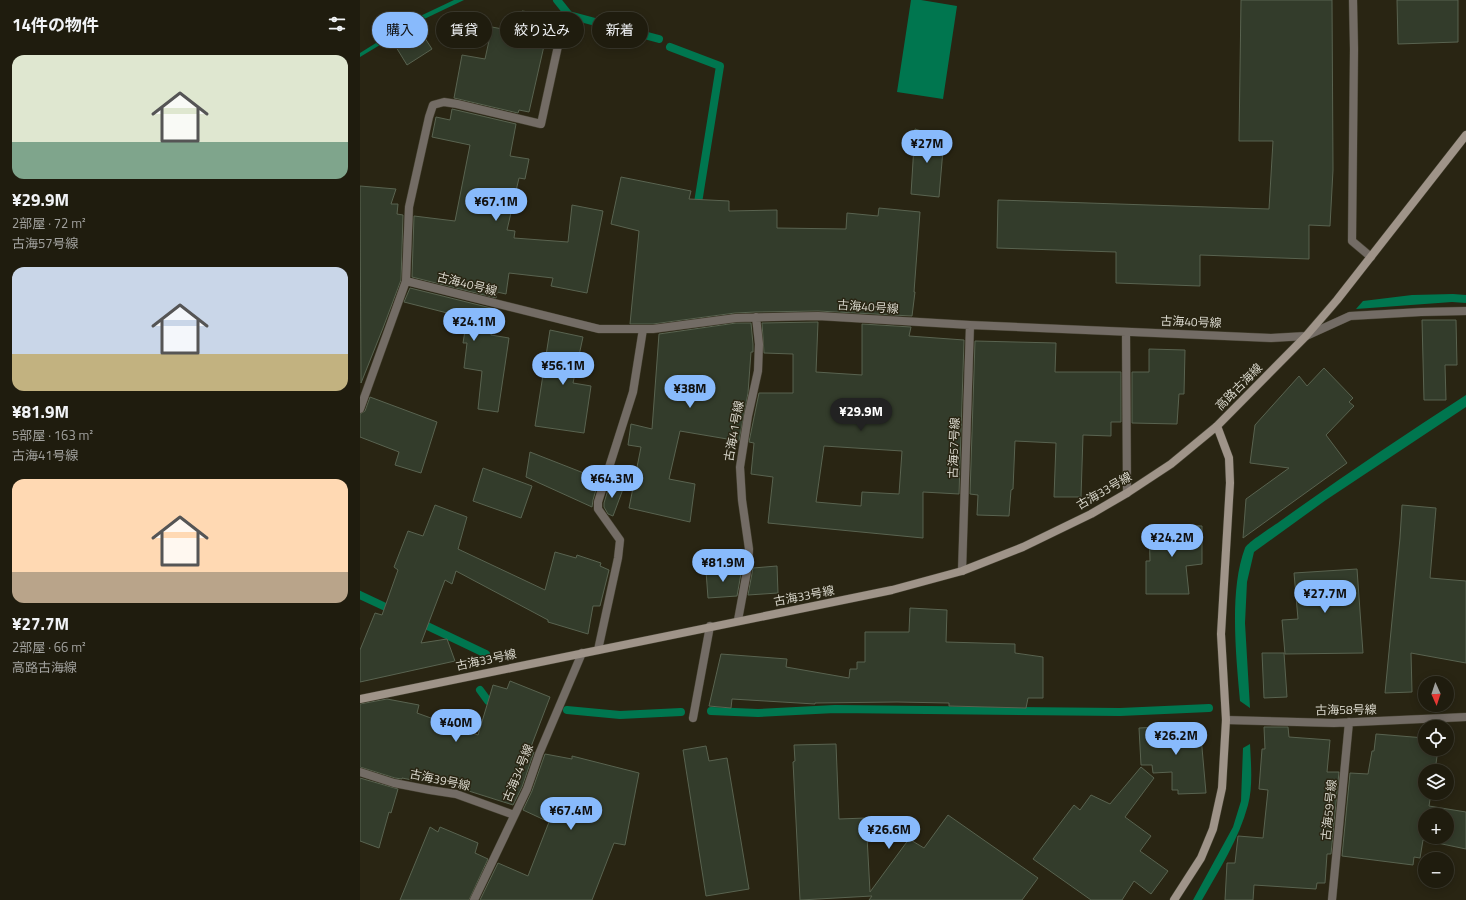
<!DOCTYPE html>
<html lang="ja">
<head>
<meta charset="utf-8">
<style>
  :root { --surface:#1f1c0e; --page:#272517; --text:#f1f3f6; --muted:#a1a19e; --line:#3c3a2e; --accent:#88bafc }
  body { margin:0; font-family:"Titillium Web","Noto Sans JP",sans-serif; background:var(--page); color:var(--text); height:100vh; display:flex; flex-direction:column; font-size:15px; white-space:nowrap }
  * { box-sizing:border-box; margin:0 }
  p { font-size:13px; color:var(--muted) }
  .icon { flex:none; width:22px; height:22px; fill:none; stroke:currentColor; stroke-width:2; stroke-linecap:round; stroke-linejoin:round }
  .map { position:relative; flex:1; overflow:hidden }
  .side { display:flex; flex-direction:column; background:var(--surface); width:360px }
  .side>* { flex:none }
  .hud { position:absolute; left:12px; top:12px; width:380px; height:36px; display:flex; gap:8px }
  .needle { width:26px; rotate:177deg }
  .controls { position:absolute; left:1058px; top:676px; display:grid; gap:8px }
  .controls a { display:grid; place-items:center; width:36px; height:36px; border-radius:50%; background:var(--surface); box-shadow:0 2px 10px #0003,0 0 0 1px var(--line); font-size:20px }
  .price { position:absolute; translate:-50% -34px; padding:0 9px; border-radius:14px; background:var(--accent); color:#111; font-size:13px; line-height:26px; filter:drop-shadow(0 1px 2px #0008) }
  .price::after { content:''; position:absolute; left:50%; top:24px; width:12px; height:9px; margin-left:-6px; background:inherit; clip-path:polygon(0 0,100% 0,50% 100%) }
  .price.active { background:#222; color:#fff }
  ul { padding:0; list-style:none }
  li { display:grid; align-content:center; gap:8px; height:212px; padding:0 12px }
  li span { display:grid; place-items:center; height:124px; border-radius:12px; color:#555 }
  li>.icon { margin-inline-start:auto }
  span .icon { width:72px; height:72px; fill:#fffc; stroke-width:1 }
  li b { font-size:17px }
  h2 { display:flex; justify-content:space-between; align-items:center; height:48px; padding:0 12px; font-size:17px }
  .chip { padding:0 14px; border-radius:18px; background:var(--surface); box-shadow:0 2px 10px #0003,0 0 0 1px var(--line); font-size:14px; line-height:36px }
  .chip.active { background:var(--accent); color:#111 }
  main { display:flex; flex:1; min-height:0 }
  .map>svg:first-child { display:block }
  .water { fill:#00764f }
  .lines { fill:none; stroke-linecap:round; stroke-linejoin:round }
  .stream { stroke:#00764f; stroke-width:8 }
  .building { fill:#333c2b; stroke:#596350; fill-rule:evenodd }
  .street-casing { stroke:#454131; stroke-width:9 }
  .secondary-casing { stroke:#454131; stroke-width:9 }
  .street { stroke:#736c65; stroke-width:8 }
  .secondary { stroke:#9f9489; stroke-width:8 }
  .labels { text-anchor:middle; stroke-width:3; stroke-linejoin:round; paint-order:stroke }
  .street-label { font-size:12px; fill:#d9d7cc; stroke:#292513 }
</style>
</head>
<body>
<main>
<section class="side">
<h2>14件の物件<svg class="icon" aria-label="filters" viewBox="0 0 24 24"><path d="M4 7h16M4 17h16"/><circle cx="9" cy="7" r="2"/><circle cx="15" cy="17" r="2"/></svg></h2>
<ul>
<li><span style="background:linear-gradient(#dfe7d0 70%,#7fa58c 0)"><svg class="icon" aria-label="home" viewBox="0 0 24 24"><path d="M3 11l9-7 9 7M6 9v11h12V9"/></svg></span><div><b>¥29.9M</b><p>2部屋 · 72 m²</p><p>古海57号線</p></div></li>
<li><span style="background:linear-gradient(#c9d6e8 70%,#c2b280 0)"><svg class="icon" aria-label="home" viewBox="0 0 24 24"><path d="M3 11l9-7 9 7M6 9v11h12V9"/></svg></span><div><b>¥81.9M</b><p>5部屋 · 163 m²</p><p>古海41号線</p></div></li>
<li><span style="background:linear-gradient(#ffd9b3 75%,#b9a48a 0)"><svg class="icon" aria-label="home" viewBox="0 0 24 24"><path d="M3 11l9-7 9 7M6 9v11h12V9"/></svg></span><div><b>¥27.7M</b><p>2部屋 · 66 m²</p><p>高路古海線</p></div></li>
</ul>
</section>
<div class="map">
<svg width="1106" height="900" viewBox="0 0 1106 900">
  <rect width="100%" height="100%" fill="#292513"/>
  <path class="water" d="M94 0H104L58 22 0 57V53L56 18Z
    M551 0H561L597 6 583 99 537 92Z
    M1093 294 1106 295V303L1092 302 996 309 1003 301 1052 295Z
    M1106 395V407L966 500 894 552 887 582 885 623 890 708 880 701C876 656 869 590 885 548 888 542 912 527 919 522 980 478 1043 436 1106 395Z
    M890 744C891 764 893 786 888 805 879 839 859 870 842 900H833L873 827 881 801 883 748Z"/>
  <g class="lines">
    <path class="stream" d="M197 0 209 15 299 39
      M310 47 360 66 337 209
      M0 595 34 611
      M59 622 126 654
      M120 690 128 701 137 704
      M207 710 260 715 321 712
      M351 711 398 713 475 709 760 712 849 708"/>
  </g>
  <path class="building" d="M881 0H972L973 170 970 226 949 225V259L840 255V286L756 283V252L637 248 638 200 909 209 913 141H879Z
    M1037 0H1098V42L1038 44Z
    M162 11 191 15 169 112 159 110 158 113 94 98 102 55 125 59 132 27 158 32Z
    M61 32 72 49 47 65 36 47Z
    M92 109 156 124 150 156 169 159 165 179 159 178 147 230 155 231 154 238 208 242 212 205 243 211 227 293 191 286 193 278 149 273 146 294 137 292 136 298 52 277 54 216 95 221 110 145 72 137 76 117 90 120Z
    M555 129 584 138 579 197 551 194Z
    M261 177 331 191 329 199 369 201V211L417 210V228L486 229 487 213 518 216 519 208 560 212 554 292H555L552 316 458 311 396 312 375 313 293 324H270L279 231 251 224Z
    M0 186 36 189 31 204H38L37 214 43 215 41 280 23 328 1 383Z
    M50 288 135 309 131 335 149 338 138 412 118 409 122 371 104 368 107 343H103L107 318 44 302Z
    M1062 320H1096L1097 365H1085L1086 400H1064Z
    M458 322 456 372 502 375V324L551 327 549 336 604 340 599 494 563 492V538L408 523 413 477 391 474 394 443 389 442 399 393H433V354L404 353 402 323ZM464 446 542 451 539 494 502 492 501 506 456 502Z
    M376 323H391L393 344V352H391L388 393 379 441 320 431 309 479 335 484 330 522 269 508 281 447 268 445 271 424 292 429 299 334Z
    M190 330 223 337 213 383 231 386 224 433 175 426Z
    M615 341 696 343 695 372H761V422H751V436L723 435 721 497H694L696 443 655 441 653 489 651 490 649 516 617 515 618 495 610 494Z
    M789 349 825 350 824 394H819L817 424 772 423V372H789Z
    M964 368 993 398 989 402 994 406 966 435 987 463 883 538 886 499 929 468 890 463 895 425 939 376 947 386Z
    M10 397 77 422 61 473 35 465 39 452 0 437V414L5 411Z
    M170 452 239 479 233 500 232 507 166 477Z
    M123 468 172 486 161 518 113 501Z
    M250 483 263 489 253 516 248 514 244 507V503Z
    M75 505 107 517 98 549 185 590 195 552 216 558 217 555 241 563 240 566 249 570 240 606H233L228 634 188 622V620L96 571 92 584 85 580 61 643 87 639 95 661 0 682V650L15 613 22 615 38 570 34 567 48 531 63 536Z
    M1042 505 1076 508 1070 578 1106 581V663L1051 653 1052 692 1025 693 1040 538Z
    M789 525 842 526V564L826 566 829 594H786V561H790Z
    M417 566 418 593 388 595 393 568Z
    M382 568 377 596 348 598 346 571Z
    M997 569 1003 653 925 654 922 620 938 619 934 573Z
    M550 608 587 610 586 642 655 644V653L683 657V698H668L666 708 589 706V703L537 702 455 703V704L372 699 371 708 349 706 361 654 427 659 426 667 489 678 490 669H497V662H505V632H549Z
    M902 653H924L927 697 904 698Z
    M150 681 190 697 169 752H174L162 787 153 805 93 786 70 780 53 776 52 780 42 778V779L35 778 0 767V704L27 699 59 705 57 713 118 735 133 685 147 689Z
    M840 725 846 793 818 794V790H812V772L793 773 792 765H781L779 728Z
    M904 727H928L929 737 970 740 967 772H979L971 854H967L965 883H957L956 889 894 885 893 900H865L867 863H875L878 836 903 838 908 790 899 789 902 749H905Z
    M1016 734 1065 738V749H1078L1075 771H1065V793H1071L1069 806 1106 812V849L1063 840 1060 858 1054 857 1053 865 982 856 990 773 1008 774 1012 751H1014ZM1065 815H1087V837H1065Z
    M476 744 479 819 506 818 510 892 549 839 564 848 588 815 678 878 662 900H509L512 896 440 900 433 762 435 761 434 745Z
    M346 746 349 761 367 758 389 889 346 896 323 750Z
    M185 754 212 759V756L279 773 265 845 254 843 232 900H120L138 863 168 876 189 822 163 810 172 791Z
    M781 767 794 778 765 817 791 836 780 851 808 871 791 894 774 881 762 900H731L673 859 714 805 720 810 731 795 750 804Z
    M0 778 38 789 31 813 29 812 19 848 0 841Z
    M70 827 78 832 80 827 118 843 115 853 128 859 109 900H40Z"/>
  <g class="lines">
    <g class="street-casing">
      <path id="street" d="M993 0 994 49 992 241 1011 257
        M46 281 49 207 69 117 73 105 84 102 97 104 181 124 203 23V17
        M766 332 767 493
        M0 409 46 281 239 329H293L376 318 458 316 610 325 911 338 946 336 990 316 1061 312 1106 311
        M602 571 610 325
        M378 620 388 566 389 549 382 500 380 467 388 416 398 371 399 344 396 317
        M238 650 258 558 260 540 238 509V502L273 392 283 329
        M333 718 350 626
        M866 720 974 723 1106 717
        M0 772 34 783 70 790 96 794 154 815
        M114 900 167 789 179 754 222 653
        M972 900 989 722"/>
    </g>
    <g class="secondary-casing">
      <path id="secondary" d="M0 699 532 590 602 571 663 547 731 514 767 493 811 464 857 426 946 336 977 300 1106 135
        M814 900 841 858 853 829 862 788 866 720 861 634 870 483 869 458 857 426"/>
    </g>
    <use href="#street" class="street"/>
    <use href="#secondary" class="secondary"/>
  </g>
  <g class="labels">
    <g class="street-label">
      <text transform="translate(107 284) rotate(14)" y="4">古海40号線</text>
      <text transform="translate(508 307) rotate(4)" y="4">古海40号線</text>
      <text transform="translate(831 322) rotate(2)" y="4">古海40号線</text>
      <text transform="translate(879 387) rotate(-45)" y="4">高路古海線</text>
      <text transform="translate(374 431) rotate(-80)" y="4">古海41号線</text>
      <text transform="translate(594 448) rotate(-88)" y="4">古海57号線</text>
      <text transform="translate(744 491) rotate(-30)" y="4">古海33号線</text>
      <text transform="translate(444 596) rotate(-11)" y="4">古海33号線</text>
      <text transform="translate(126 660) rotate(-12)" y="4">古海33号線</text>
      <text transform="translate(986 710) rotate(-1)" y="4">古海58号線</text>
      <text transform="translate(158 773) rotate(-68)" y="4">古海34号線</text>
      <text transform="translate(80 780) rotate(12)" y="4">古海39号線</text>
      <text transform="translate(969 810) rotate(-84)" y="4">古海59号線</text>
    </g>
  </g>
</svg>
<div class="controls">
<a><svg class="needle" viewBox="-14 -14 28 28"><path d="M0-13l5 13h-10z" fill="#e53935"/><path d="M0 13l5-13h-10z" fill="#a1a19e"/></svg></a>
<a><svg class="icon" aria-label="locate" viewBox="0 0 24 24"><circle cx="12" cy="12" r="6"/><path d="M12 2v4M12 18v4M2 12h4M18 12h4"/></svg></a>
<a><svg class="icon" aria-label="layers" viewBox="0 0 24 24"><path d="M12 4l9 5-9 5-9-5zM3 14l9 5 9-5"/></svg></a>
<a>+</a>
<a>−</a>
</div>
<b class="price" style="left:567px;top:164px">¥27M</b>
<b class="price" style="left:136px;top:222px">¥67.1M</b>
<b class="price" style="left:114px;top:342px">¥24.1M</b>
<b class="price" style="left:203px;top:386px">¥56.1M</b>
<b class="price" style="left:330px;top:409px">¥38M</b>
<b class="price active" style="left:501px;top:432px">¥29.9M</b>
<b class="price" style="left:252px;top:499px">¥64.3M</b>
<b class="price" style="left:812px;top:558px">¥24.2M</b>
<b class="price" style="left:363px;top:583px">¥81.9M</b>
<b class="price" style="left:965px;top:614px">¥27.7M</b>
<b class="price" style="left:96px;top:743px">¥40M</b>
<b class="price" style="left:816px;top:756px">¥26.2M</b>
<b class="price" style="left:211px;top:831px">¥67.4M</b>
<b class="price" style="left:529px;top:850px">¥26.6M</b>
<div class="hud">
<a class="chip active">購入</a>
<a class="chip">賃貸</a>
<a class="chip">絞り込み</a>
<a class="chip">新着</a>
</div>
</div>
</main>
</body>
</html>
